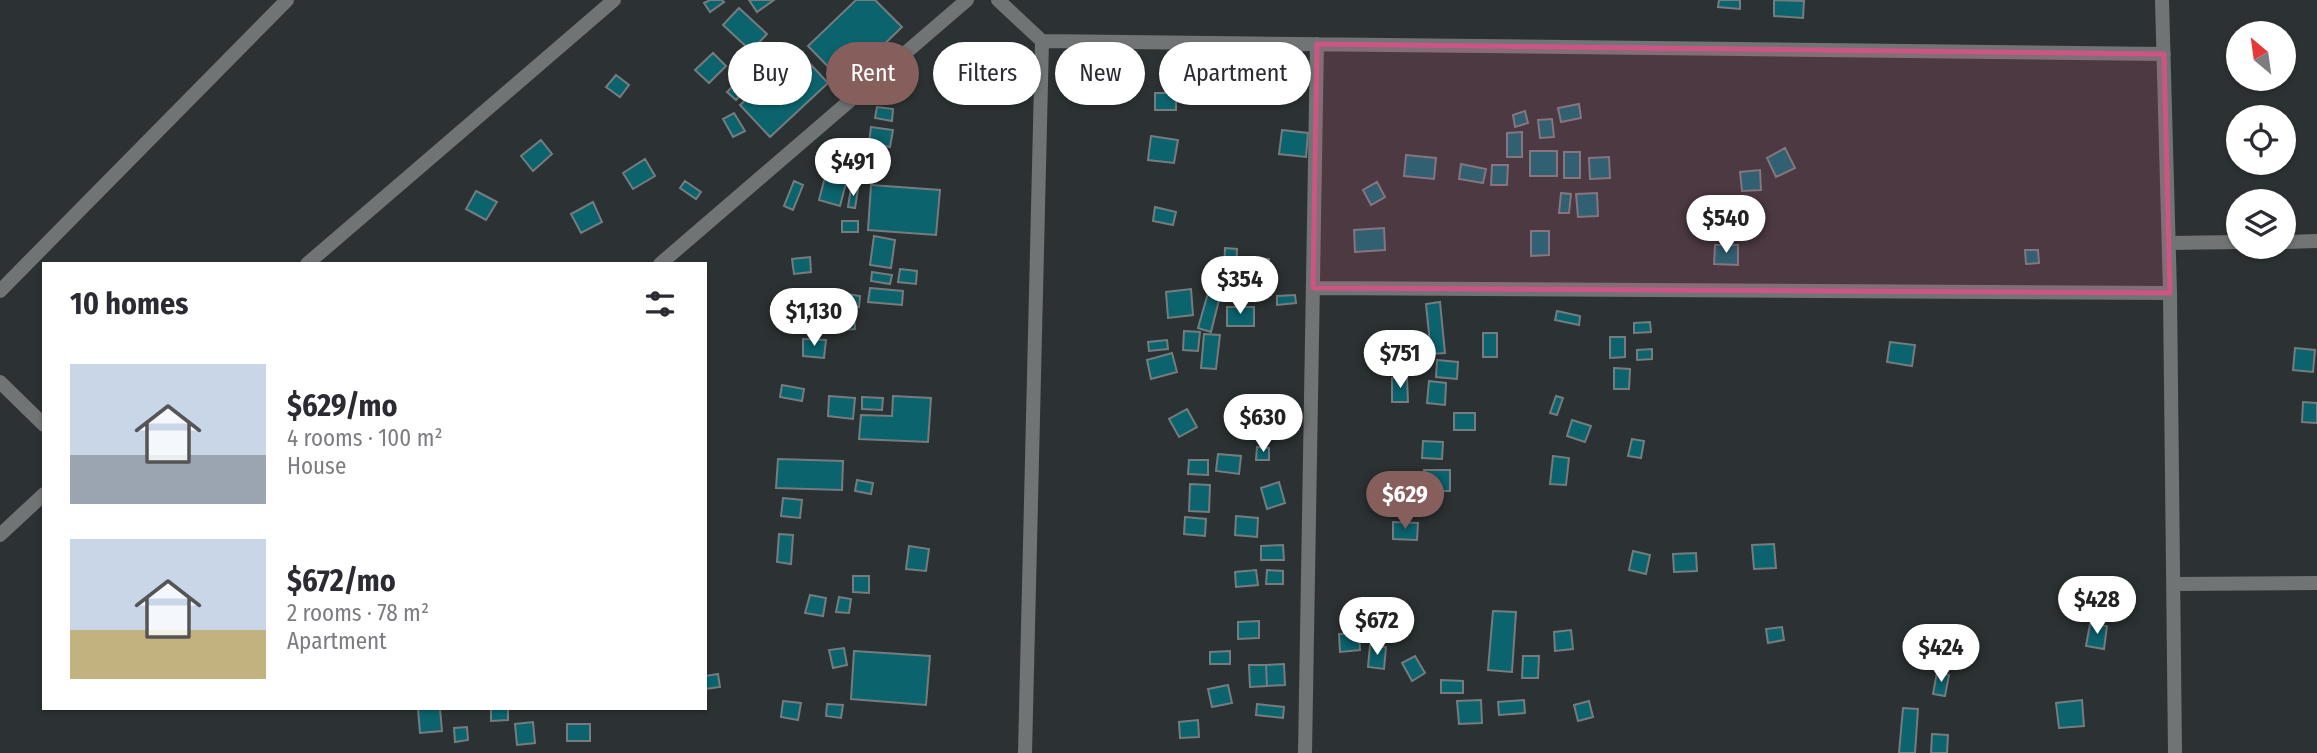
<!DOCTYPE html>
<html lang="en">
<head>
<meta charset="utf-8">
<style>
  :root { --surface:#fff; --page:#f7f7f7; --text:#2b2b33; --muted:#7c7c81; --accent:#865e5c }
  body { margin:0; font-family:"Fira Sans Condensed",sans-serif; background:var(--page); color:var(--text); height:100vh; display:flex; flex-direction:column; font-size:26px; white-space:nowrap }
  * { box-sizing:border-box; margin:0 }
  p { font-size:23px; color:var(--muted) }
  .icon { flex:none; width:38px; height:38px; fill:none; stroke:currentColor; stroke-width:2; stroke-linecap:round; stroke-linejoin:round }
  .map { position:relative; flex:1; overflow:hidden }
  .panel { position:absolute; left:42px; top:262px; width:665px; height:448px; display:flex; flex-direction:column; background:var(--surface); border-radius:0px; box-shadow:0 2px 5px #0004 }
  .panel>* { flex:none }
  .hud { position:absolute; left:728px; top:42px; width:665px; height:63px; display:flex; gap:14px }
  .needle { width:46px; rotate:331deg }
  .buttons { position:absolute; left:2226px; top:21px; display:grid; gap:14px }
  .buttons a { display:grid; place-items:center; width:70px; height:70px; border-radius:50%; background:var(--surface); box-shadow:0 2px 5px #0004; font-size:35px }
  .price { position:absolute; translate:-50% -60px; padding:0 16px; border-radius:24px; background:#fff; color:#222; font-size:23px; line-height:46px; filter:drop-shadow(0 2px 4px #0008) }
  .price::after { content:''; position:absolute; left:50%; top:42px; width:21px; height:16px; margin-left:-10px; background:inherit; clip-path:polygon(0 0,100% 0,50% 100%) }
  .price.on { background:var(--accent); color:#fff }
  ul { padding:0; list-style:none }
  li { display:flex; align-items:center; gap:21px; height:175px; padding:0 28px }
  li span { display:grid; place-items:center; flex:none; width:196px; height:140px; border-radius:0px; color:#555 }
  li>.icon { margin-inline-start:auto }
  span .icon { width:84px; height:84px; fill:#fffc; stroke-width:1 }
  li b { font-size:30px }
  h2 { display:flex; justify-content:space-between; align-items:center; height:84px; padding:0 28px; font-size:30px }
  .tag { padding:0 24px; border-radius:32px; background:var(--surface); box-shadow:0 2px 5px #0004; font-size:24px; line-height:63px }
  .tag.on { background:var(--accent); color:#fff }
  .map>svg:first-child { display:block }
  .building { fill:#0b636e; stroke:#757c7d; stroke-width:2 }
  .lines { fill:none; stroke-linecap:round; stroke-linejoin:round }
  .street { stroke:#717474; stroke-width:14 }
  .marked { fill:#cb5684; fill-opacity:0.2; stroke:#cb5684; stroke-width:5; stroke-linejoin:round }
</style>
</head>
<body>
<div class="map">
<svg width="2317" height="753" viewBox="0 0 2317 753">
  <rect width="100%" height="100%" fill="#2c3233"/>
  <path class="building" d="M710 0H722L724 2 710 12 704 3Z
    M749 0H774L757 12Z
    M856 0H875L902 27 844 83 808 46Z
    M1719 0H1740V9L1718 7Z
    M1774 0 1804 1 1803 18 1774 16Z
    M739 8 767 34 751 51 723 25Z
    M798 51 828 83 770 137 740 105Z
    M713 53 726 66 709 83 695 70Z
    M750 69 758 77 736 100 727 92Z
    M616 75 629 85 620 97 606 87Z
    M1155 93H1176V110H1155Z
    M1579 104 1581 118 1561 122 1558 108Z
    M877 107 893 109 892 121 875 118Z
    M1525 111 1528 123 1515 127 1513 115Z
    M734 113 745 131 733 137 723 119Z
    M1552 119 1554 137 1540 138 1538 120Z
    M871 127 893 130 890 147 869 143Z
    M1282 130 1308 133 1306 157 1279 154Z
    M1522 132V157H1507V133Z
    M1151 136 1178 140 1174 163 1148 160Z
    M541 140 552 154 533 171 521 156Z
    M842 146H862L861 172 841 171Z
    M1785 148 1795 168 1776 177 1767 158Z
    M1530 151H1557V176H1530Z
    M1564 152H1580V178H1564Z
    M1406 155 1436 158 1434 179 1404 176Z
    M1609 157 1610 178 1590 179 1589 158Z
    M645 159 655 176 633 189 623 173Z
    M1461 164 1486 169 1483 183 1459 179Z
    M1492 165H1508L1507 185H1491Z
    M1760 170 1761 190 1742 191 1740 172Z
    M825 177 846 183 840 206 819 200Z
    M685 181 701 192 696 199 680 188Z
    M794 181 803 185 793 210 784 206Z
    M1377 182 1385 197 1371 205 1363 190Z
    M871 185 940 190 936 235 868 230Z
    M851 188 858 189 855 208 848 207Z
    M476 191 497 202 486 220 466 209Z
    M1561 193 1571 194 1569 213H1559Z
    M1597 193 1598 216 1578 217 1576 194Z
    M593 202 602 222 581 233 571 214Z
    M1155 207 1176 212 1173 225 1153 221Z
    M842 221H858V232H842Z
    M1384 228 1385 250 1355 252 1354 230Z
    M1531 231H1549V255L1531 256Z
    M874 236 895 240 891 268 870 265Z
    M1715 245H1738V265L1714 264Z
    M1225 248 1237 249 1235 295 1223 294Z
    M2025 250H2038L2039 263 2026 264Z
    M810 257 811 272 794 274 792 259Z
    M1250 258 1269 259V272L1249 271Z
    M900 269 917 271 916 284 898 282Z
    M872 272 892 275 890 284 871 281Z
    M870 288 903 291 902 305 868 302Z
    M1191 289 1193 315 1168 318 1166 292Z
    M841 293 860 296 859 307 839 304Z
    M1208 293 1220 296 1211 332 1198 328Z
    M1295 295 1296 303 1277 305V296Z
    M1440 302 1445 353 1431 354 1426 304Z
    M1227 307H1254V326H1227Z
    M1557 311 1580 316 1579 325 1555 320Z
    M840 312H854L855 329 840 330Z
    M1650 322 1651 332 1634 333V323Z
    M1184 331 1200 332 1198 351 1183 350Z
    M1483 333H1497V357H1483Z
    M1204 334 1220 335 1216 369 1201 368Z
    M1610 337H1625V357L1610 358Z
    M803 339 826 340 824 358 803 356Z
    M1167 340 1168 349 1149 351 1148 342Z
    M1890 342 1915 345 1912 366 1887 362Z
    M2295 348 2315 350 2313 372 2293 370Z
    M1652 349V359L1637 360V350Z
    M1172 353 1177 372 1151 379 1147 360Z
    M1437 360 1458 362 1457 379 1436 377Z
    M1614 368 1630 369 1629 389H1614Z
    M1392 378H1407L1408 402H1392Z
    M1429 381 1446 383 1445 405 1427 403Z
    M782 385 804 389 802 401 780 397Z
    M829 396 855 398 853 419 828 416Z
    M893 396 931 398 928 442 859 439 861 415 892 416Z
    M1556 396 1563 398 1557 415 1550 413Z
    M862 397 883 398 882 410 862 409Z
    M2303 402 2317 403V423L2302 422Z
    M1275 404 1297 406 1295 423 1273 420Z
    M1187 409 1197 427 1179 437 1169 419Z
    M1247 413 1268 414V434L1246 433Z
    M1454 413H1475V430H1454Z
    M1572 420 1591 426 1585 442 1567 436Z
    M1632 439 1644 441 1641 458 1628 456Z
    M1423 441 1443 442 1442 459 1422 458Z
    M1257 447 1269 448V460H1256Z
    M1218 454 1241 456 1239 474 1216 471Z
    M1553 456 1569 458 1566 485 1550 484Z
    M778 459 843 461 842 490 776 488Z
    M1189 460H1208V475L1188 474Z
    M1424 470H1450V491H1423Z
    M1397 478H1410L1409 490 1396 489Z
    M857 480 873 483 871 494 855 491Z
    M1279 482 1285 503 1267 509 1261 488Z
    M1190 484 1210 485 1209 512 1189 511Z
    M783 498 802 500 800 518 781 516Z
    M1236 516 1258 518 1257 537 1235 535Z
    M1185 517 1206 519 1205 536 1184 534Z
    M1393 522 1418 523 1417 540 1393 539Z
    M779 534 793 535 791 564 777 562Z
    M1774 544 1776 568 1754 569 1752 545Z
    M1283 545 1284 560H1261V546Z
    M909 546 929 549 926 571 906 569Z
    M1633 551 1650 555 1646 574 1629 570Z
    M1696 553 1697 571 1674 572 1673 554Z
    M1256 570 1258 585 1236 587 1235 572Z
    M1267 570 1283 571V584H1266Z
    M853 576H869V593L853 592Z
    M810 595 826 598 823 616 805 613Z
    M839 597 851 599 849 613 836 612Z
    M1493 611 1516 612 1512 672 1488 670Z
    M1259 621V638L1238 639V622Z
    M2090 624 2107 626 2104 649 2086 646Z
    M1782 627 1784 640 1768 643 1766 629Z
    M1571 630 1573 649 1555 651 1554 632Z
    M1359 633 1360 650 1340 652 1339 634Z
    M1370 645 1386 647 1384 669 1368 667Z
    M844 648 847 665 833 668 829 650Z
    M854 651 930 656 926 705 851 699Z
    M1230 651V664H1210V652Z
    M1415 656 1425 673 1412 681 1402 663Z
    M1523 656H1539L1538 678H1522Z
    M1284 664 1285 685 1267 686 1266 665Z
    M1249 665H1266L1267 686 1250 687Z
    M1937 672 1949 675 1945 696 1933 694Z
    M718 674 720 687 705 689V676Z
    M1441 680 1463 681V693H1441Z
    M1228 685 1232 703 1212 707 1208 689Z
    M1481 700 1482 723 1459 724 1457 701Z
    M1524 700 1525 713 1499 715 1498 702Z
    M2082 700 2084 726 2059 728 2056 703Z
    M783 701 801 703 798 720 781 717Z
    M1589 701 1593 717 1578 721 1574 705Z
    M827 704 843 705 841 718 826 716Z
    M1257 704 1284 707 1283 718 1256 715Z
    M1903 708 1918 709 1915 753H1899Z
    M418 709H440L442 731 420 733Z
    M491 709H508V720L491 721Z
    M1198 720 1199 737 1180 738 1179 722Z
    M533 722 535 743 517 745 515 724Z
    M567 724H590V741H567Z
    M467 727 468 740 455 742 454 728Z
    M1932 734 1948 735 1947 753H1931Z"/>
  <g class="lines">
    <path class="street" d="M998 0 1042 41 2164 54
      M2162 0 2170 293 2175 753
      M2284 242 2317 241
      M2169 243 2238 242
      M307 264 614 0
      M660 264 967 0
      M1313 288 2170 293
      M0 291 287 0
      M0 382 44 425
      M0 535 44 494
      M2173 584 2317 583
      M1025 753 1042 41
      M1305 753 1317 44"/>
  </g>
  <path class="marked" d="M1317 44 2164 54 2170 293 1313 288Z"/>
</svg>
<div class="buttons">
<a><svg class="needle" viewBox="-14 -14 28 28"><path d="M0-13l5 13h-10z" fill="#e53935"/><path d="M0 13l5-13h-10z" fill="#7c7c81"/></svg></a>
<a><svg class="icon" aria-label="locate" viewBox="0 0 24 24"><circle cx="12" cy="12" r="6"/><path d="M12 2v4M12 18v4M2 12h4M18 12h4"/></svg></a>
<a><svg class="icon" aria-label="layers" viewBox="0 0 24 24"><path d="M12 4l9 5-9 5-9-5zM3 14l9 5 9-5"/></svg></a>
</div>
<b class="price" style="left:853px;top:198px">$491</b>
<b class="price" style="left:1726px;top:255px">$540</b>
<b class="price" style="left:1240px;top:316px">$354</b>
<b class="price" style="left:814px;top:348px">$1,130</b>
<b class="price" style="left:1400px;top:390px">$751</b>
<b class="price" style="left:1263px;top:454px">$630</b>
<b class="price on" style="left:1405px;top:531px">$629</b>
<b class="price" style="left:2097px;top:636px">$428</b>
<b class="price" style="left:1377px;top:657px">$672</b>
<b class="price" style="left:1941px;top:684px">$424</b>
<div class="hud">
<a class="tag">Buy</a>
<a class="tag on">Rent</a>
<a class="tag">Filters</a>
<a class="tag">New</a>
<a class="tag">Apartment</a>
</div>
<section class="panel">
<h2>10 homes<svg class="icon" aria-label="filters" viewBox="0 0 24 24"><path d="M4 7h16M4 17h16"/><circle cx="9" cy="7" r="2"/><circle cx="15" cy="17" r="2"/></svg></h2>
<ul>
<li><span style="background:linear-gradient(#c9d6e8 65%,#9aa5b1 0)"><svg class="icon" aria-label="home" viewBox="0 0 24 24"><path d="M3 11l9-7 9 7M6 9v11h12V9"/></svg></span><div><b>$629/mo</b><p>4 rooms · 100 m²</p><p>House</p></div></li>
<li><span style="background:linear-gradient(#c9d6e8 65%,#c2b280 0)"><svg class="icon" aria-label="home" viewBox="0 0 24 24"><path d="M3 11l9-7 9 7M6 9v11h12V9"/></svg></span><div><b>$672/mo</b><p>2 rooms · 78 m²</p><p>Apartment</p></div></li>
</ul>
</section>
</div>
</body>
</html>
